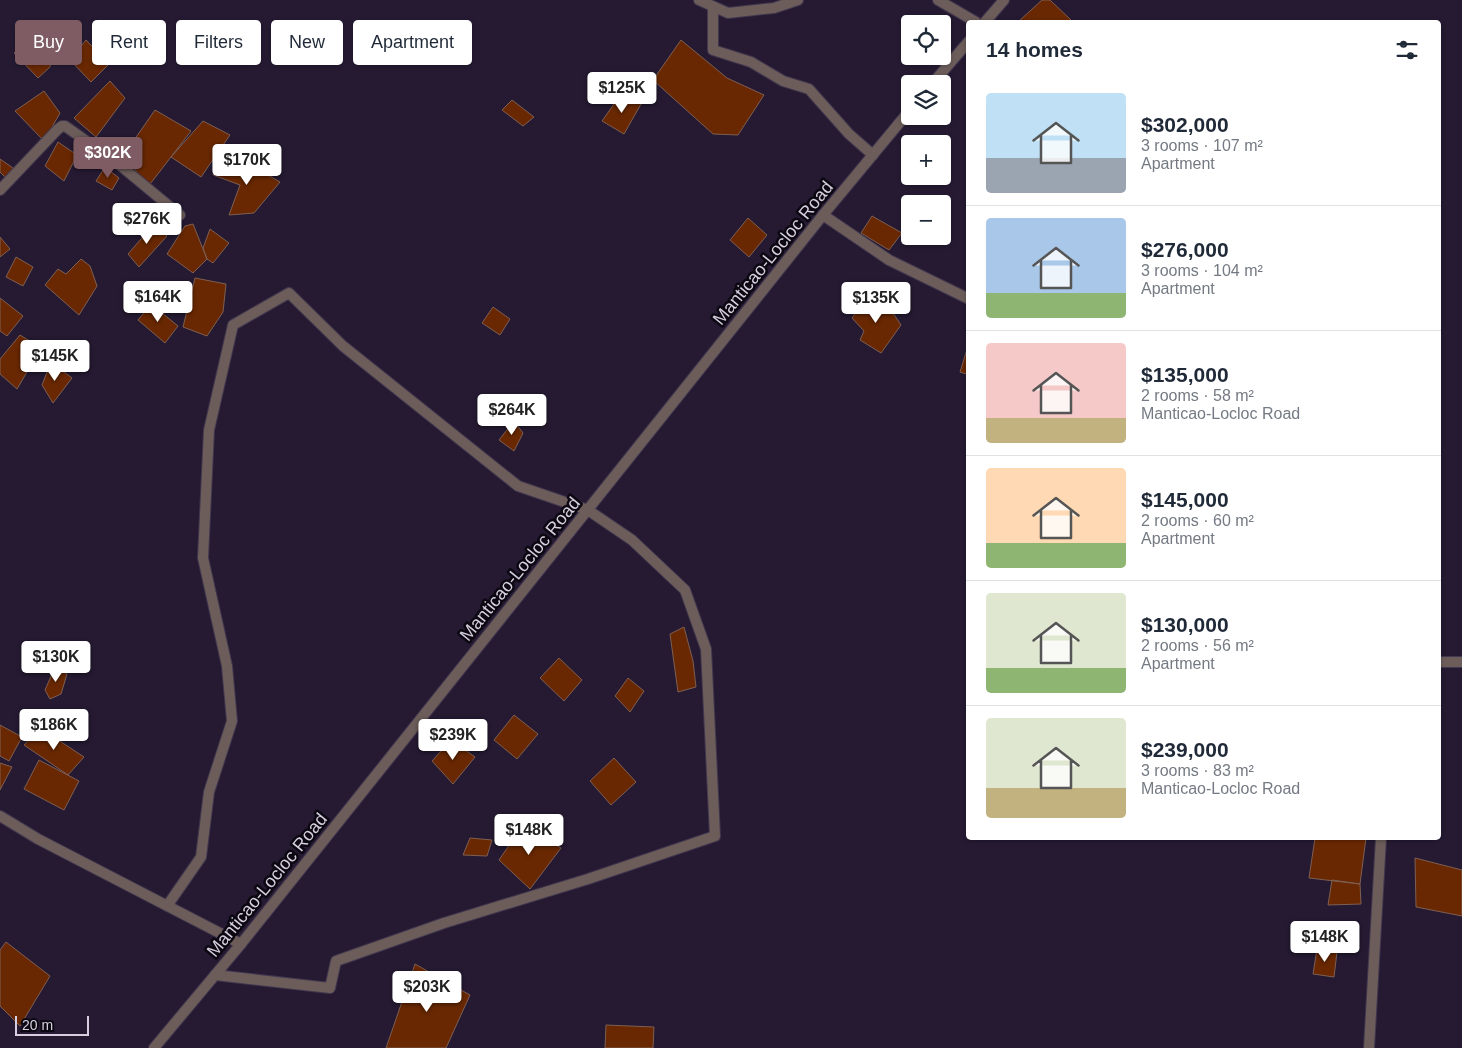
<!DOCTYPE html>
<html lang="en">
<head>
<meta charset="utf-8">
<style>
  :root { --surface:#fff; --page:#f6f6f7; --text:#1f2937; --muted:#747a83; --line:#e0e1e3; --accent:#7f5c64 }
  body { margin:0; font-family:Helvetica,sans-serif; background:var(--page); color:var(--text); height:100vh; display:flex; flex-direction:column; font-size:19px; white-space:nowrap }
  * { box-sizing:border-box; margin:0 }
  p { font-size:16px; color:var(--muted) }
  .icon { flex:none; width:28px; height:28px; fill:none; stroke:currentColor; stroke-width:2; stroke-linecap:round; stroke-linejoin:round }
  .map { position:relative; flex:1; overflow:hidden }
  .sheet { position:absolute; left:966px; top:20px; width:475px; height:820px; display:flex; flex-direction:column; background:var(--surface); border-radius:5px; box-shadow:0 1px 4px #0004 }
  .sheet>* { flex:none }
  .banner { position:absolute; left:15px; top:20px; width:475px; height:45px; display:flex; gap:10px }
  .buttons { position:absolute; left:901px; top:15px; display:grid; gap:10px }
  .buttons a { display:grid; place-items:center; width:50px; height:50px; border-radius:5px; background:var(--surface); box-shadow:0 1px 4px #0004; font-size:25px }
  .scale { position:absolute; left:15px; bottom:12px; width:74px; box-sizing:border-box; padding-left:5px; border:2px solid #d6cfdf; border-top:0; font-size:14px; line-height:18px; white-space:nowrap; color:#d6cfdf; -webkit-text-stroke:4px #0c0812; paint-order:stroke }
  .price { position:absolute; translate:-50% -42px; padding:0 11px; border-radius:5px; background:#fff; color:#222; font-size:16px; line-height:32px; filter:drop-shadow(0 1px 2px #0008) }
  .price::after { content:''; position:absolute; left:50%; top:30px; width:15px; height:11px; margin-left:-8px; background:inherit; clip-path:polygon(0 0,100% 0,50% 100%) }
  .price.on { background:var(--accent); color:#fff }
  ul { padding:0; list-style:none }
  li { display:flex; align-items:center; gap:15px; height:125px; padding:0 20px }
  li+li { border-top:1px solid var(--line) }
  li span { display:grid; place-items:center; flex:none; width:140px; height:100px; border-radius:5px; color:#555 }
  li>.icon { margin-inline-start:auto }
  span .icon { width:60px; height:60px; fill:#fffc; stroke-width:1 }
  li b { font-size:21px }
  h2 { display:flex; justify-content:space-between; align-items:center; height:60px; padding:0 20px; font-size:21px }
  .chip { padding:0 18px; border-radius:5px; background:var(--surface); box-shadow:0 1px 4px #0004; font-size:18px; line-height:45px }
  .chip.on { background:var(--accent); color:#fff }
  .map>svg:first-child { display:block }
  .building { fill:#692802; stroke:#7e5f52 }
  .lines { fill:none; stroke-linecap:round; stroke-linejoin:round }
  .minor-casing { stroke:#41374e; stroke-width:12 }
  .tertiary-casing { stroke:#41374e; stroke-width:12 }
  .minor { stroke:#6c5d5a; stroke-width:10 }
  .tertiary { stroke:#6c5d5a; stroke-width:10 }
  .labels { text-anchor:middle; stroke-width:5; stroke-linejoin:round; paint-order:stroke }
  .street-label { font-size:18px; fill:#d6cfdf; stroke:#0c0812 }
</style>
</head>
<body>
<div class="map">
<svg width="1462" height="1048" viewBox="0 0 1462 1048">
  <rect width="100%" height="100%" fill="#251a32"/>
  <path class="building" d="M1042 0H1050L1071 20 1069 22H1018Z
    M38 30 54 45 50 67 38 78 14 53Z
    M86 40 109 64 91 82 70 60Z
    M681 40 727 78 764 95 738 135 713 134 653 80Z
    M110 81 125 98 96 137 74 118Z
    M44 91 60 113 44 141 15 111Z
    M619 97 641 104 624 134 602 121Z
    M512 100 534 117 523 126 502 110Z
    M155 110 191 131 147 188 135 169 141 154 132 143Z
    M203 121 230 135 201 177 171 157Z
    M58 142 77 155 64 181 45 166Z
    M0 159 13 168 5 177 0 172Z
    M219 161 252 166 280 182 254 213 229 215 240 185 213 175Z
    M105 167 119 178 112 190 96 181Z
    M134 208 151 222 146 226 129 213Z
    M872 216 902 233 889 250 861 233Z
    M748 218 767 235 749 257 730 240Z
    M154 224 167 236 139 267 128 254Z
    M193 224 207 259 193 273 167 254 185 226Z
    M210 229 229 243 213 263 207 259 203 248Z
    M0 237 10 249 0 257Z
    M16 257 33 267 23 286 6 277Z
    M81 259 90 266 97 286 79 315 45 285 58 269 66 274Z
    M195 278 226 284 223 312 207 336 183 327Z
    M868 296 891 310 901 325 881 353 860 340 864 331 852 318Z
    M0 298 23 316 7 336 0 331Z
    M151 304 178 326 165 343 138 320Z
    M493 307 510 319 500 335 482 323Z
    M20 335 41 348 17 389 0 374V359Z
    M969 343V375L960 372Z
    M51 362 72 378 53 403 42 385Z
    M514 421 523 433 514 451 499 440Z
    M684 627 693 661 696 687 678 692 670 634Z
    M559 658 582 680 564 701 540 678Z
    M55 667 67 674 61 694 50 699 45 690Z
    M628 678 644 691 630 712 615 696Z
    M514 715 538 734 517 759 494 740Z
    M0 725 22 737 9 761 0 756Z
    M40 728 84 757 68 775 24 745Z
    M451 740 475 757 453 784 432 761Z
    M614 758 636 782 611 805 590 781Z
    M39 760 79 781 64 810 24 789Z
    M0 763 12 767 0 790Z
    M523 825 561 848 530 889 499 860Z
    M470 838 492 840 487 856 463 855Z
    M1315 838H1366L1360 884 1309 878Z
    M1415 858 1462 870V916L1416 907Z
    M1332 880 1360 884 1361 904 1328 905Z
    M6 942 50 976 20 1026 0 1006V950Z
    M1317 949 1337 952 1334 977 1313 974Z
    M415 964 470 995 446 1048H386Z
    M606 1025 654 1027 653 1048H605Z"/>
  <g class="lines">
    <g class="minor-casing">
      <path id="minor" d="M699 0 728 13 774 8 798 0
        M938 0 976 22
        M713 7V50L751 62 783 81 809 89 849 134 873 155
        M0 190 57 130 62 126H65L116 162 180 215
        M823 215 889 260 969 299
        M1439 662H1462
        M0 816 38 839 241 944
        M167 906 201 857 209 792 232 721 227 666 203 558 209 430 233 325 289 293 343 346 518 486 588 510 632 540 685 590 706 649 715 836 588 879 444 923 336 961 330 988 215 975
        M1369 1048 1381 838"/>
    </g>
    <g class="tertiary-casing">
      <path id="tertiary" d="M985 22 1004 0
        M932 84 969 41
        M154 1048 241 944 823 215 910 110"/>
    </g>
    <use href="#minor" class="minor"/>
    <use href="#tertiary" class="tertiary"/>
  </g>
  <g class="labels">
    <g class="street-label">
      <text transform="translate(773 253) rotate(-51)" y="6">Manticao-Locloc Road</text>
      <text transform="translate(520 569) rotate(-51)" y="6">Manticao-Locloc Road</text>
      <text transform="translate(267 885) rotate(-51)" y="6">Manticao-Locloc Road</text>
    </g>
  </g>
</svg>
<div class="buttons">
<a><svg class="icon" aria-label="locate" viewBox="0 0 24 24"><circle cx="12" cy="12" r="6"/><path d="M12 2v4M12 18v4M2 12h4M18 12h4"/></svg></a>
<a><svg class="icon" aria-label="layers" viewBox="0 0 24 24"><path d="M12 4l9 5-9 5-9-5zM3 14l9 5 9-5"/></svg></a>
<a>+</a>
<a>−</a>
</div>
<div class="scale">20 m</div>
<b class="price" style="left:622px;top:114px">$125K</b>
<b class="price on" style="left:108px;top:179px">$302K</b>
<b class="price" style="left:247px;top:186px">$170K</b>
<b class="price" style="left:147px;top:245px">$276K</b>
<b class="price" style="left:158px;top:323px">$164K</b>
<b class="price" style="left:876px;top:324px">$135K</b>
<b class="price" style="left:55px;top:382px">$145K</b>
<b class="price" style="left:512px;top:436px">$264K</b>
<b class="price" style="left:56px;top:683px">$130K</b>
<b class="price" style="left:54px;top:751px">$186K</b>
<b class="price" style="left:453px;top:761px">$239K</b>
<b class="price" style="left:529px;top:856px">$148K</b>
<b class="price" style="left:1325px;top:963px">$148K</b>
<b class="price" style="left:427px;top:1013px">$203K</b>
<div class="banner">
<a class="chip on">Buy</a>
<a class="chip">Rent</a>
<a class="chip">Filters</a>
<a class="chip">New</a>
<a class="chip">Apartment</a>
</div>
<section class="sheet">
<h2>14 homes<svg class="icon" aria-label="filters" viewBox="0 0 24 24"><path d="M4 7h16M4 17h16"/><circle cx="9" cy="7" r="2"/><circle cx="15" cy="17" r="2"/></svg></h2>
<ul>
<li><span style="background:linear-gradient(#bfe0f5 65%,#9aa5b1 0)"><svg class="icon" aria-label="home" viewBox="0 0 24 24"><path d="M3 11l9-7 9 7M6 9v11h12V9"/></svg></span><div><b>$302,000</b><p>3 rooms · 107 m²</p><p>Apartment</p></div></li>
<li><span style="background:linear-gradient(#a9c7e8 75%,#8fb573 0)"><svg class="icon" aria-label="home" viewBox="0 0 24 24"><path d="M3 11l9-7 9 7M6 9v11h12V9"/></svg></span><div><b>$276,000</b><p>3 rooms · 104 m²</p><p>Apartment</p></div></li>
<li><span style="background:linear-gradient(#f6c9c9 75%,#c2b280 0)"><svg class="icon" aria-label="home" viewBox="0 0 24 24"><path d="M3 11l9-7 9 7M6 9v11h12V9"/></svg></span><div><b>$135,000</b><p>2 rooms · 58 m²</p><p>Manticao-Locloc Road</p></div></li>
<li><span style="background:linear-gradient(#ffd9b3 75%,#8fb573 0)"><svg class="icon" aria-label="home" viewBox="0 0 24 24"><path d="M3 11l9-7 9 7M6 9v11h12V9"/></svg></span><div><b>$145,000</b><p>2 rooms · 60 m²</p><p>Apartment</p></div></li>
<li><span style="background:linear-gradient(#dfe7d0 75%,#8fb573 0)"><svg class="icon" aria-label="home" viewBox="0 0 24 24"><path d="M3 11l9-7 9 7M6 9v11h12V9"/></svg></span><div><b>$130,000</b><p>2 rooms · 56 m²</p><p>Apartment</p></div></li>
<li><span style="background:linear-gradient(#dfe7d0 70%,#c2b280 0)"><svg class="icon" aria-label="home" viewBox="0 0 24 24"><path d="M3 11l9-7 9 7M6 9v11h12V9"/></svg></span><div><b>$239,000</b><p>3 rooms · 83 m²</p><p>Manticao-Locloc Road</p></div></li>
</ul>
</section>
</div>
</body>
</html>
